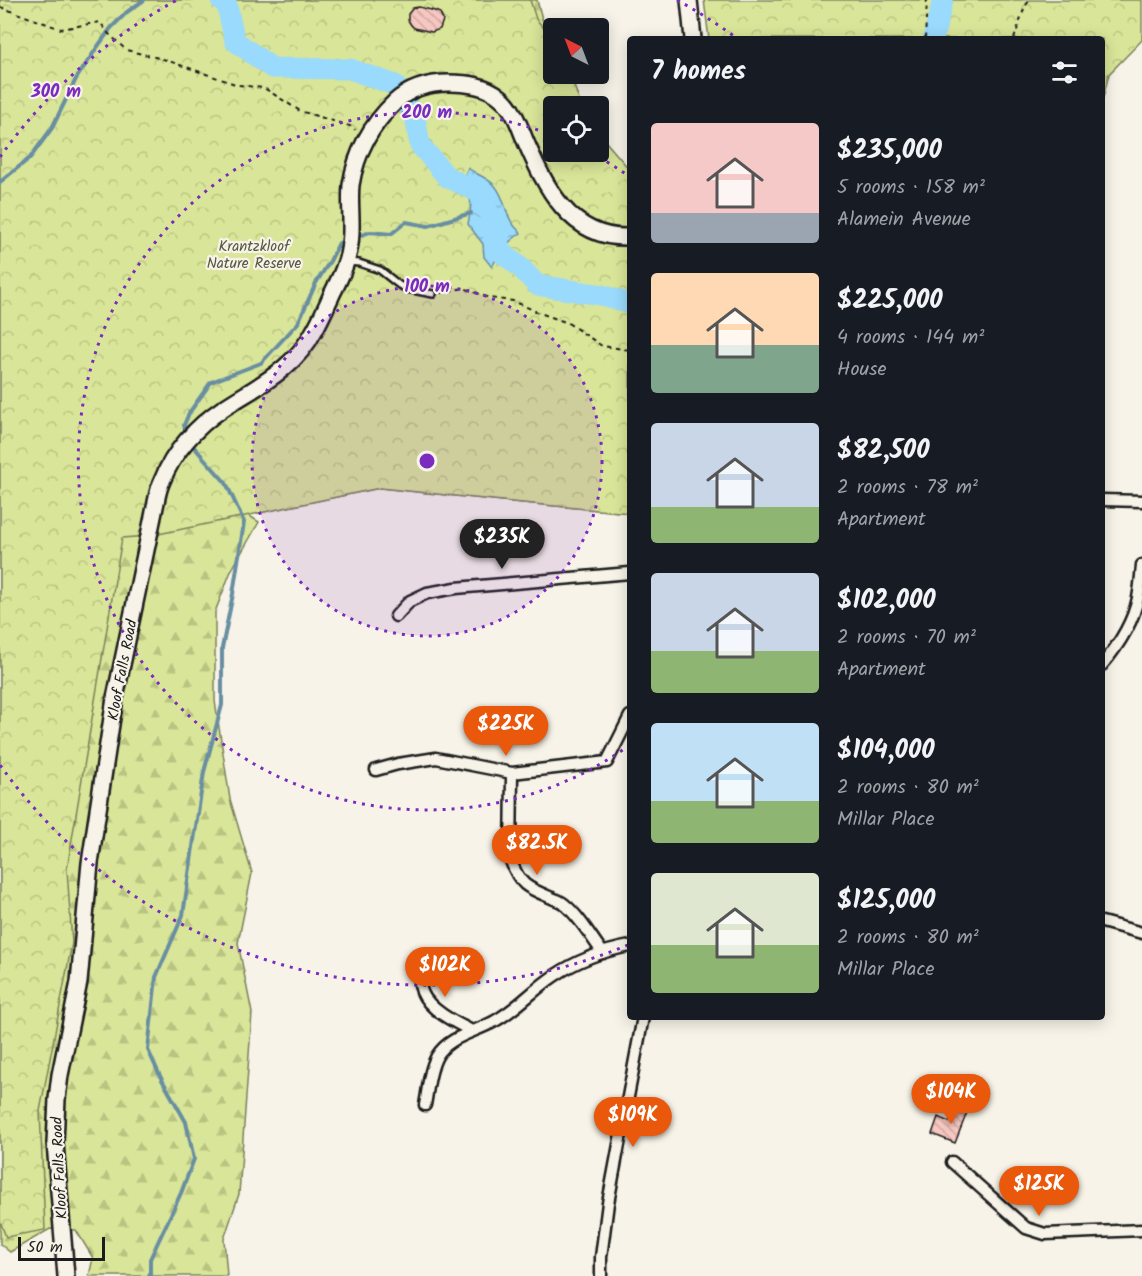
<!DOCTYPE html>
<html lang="en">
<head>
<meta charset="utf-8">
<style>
  :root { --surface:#171b24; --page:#242831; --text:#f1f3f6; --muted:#9ea1a6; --accent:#ea580c }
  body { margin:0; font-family:Kalam,sans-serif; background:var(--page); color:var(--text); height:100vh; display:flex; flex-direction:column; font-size:22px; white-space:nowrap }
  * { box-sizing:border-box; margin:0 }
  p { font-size:20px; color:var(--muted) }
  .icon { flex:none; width:33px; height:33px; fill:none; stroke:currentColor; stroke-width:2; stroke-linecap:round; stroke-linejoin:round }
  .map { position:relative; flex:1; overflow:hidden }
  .details { position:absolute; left:627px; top:36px; width:478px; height:984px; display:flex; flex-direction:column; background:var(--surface); border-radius:6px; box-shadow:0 3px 15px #0003 }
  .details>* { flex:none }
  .needle { width:39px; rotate:318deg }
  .controls { position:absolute; left:543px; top:18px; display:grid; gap:12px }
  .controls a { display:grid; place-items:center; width:66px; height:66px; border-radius:6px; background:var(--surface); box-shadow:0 3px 15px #0003; font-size:30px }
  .scale { position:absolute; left:18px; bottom:15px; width:87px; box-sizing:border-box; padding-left:6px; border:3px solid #1c1c1c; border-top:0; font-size:16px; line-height:21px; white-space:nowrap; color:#1c1c1c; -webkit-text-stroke:4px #f7f3e8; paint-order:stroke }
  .price { position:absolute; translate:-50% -51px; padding:0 14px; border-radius:21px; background:var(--accent); color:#fff; font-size:20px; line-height:39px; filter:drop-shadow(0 2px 3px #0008) }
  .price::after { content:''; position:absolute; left:50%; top:36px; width:18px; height:14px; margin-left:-9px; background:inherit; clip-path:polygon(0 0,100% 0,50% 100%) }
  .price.active { background:#222; color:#fff }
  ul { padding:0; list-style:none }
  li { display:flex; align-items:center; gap:18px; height:150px; padding:0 24px }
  li span { display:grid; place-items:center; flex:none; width:168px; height:120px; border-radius:6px; color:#555 }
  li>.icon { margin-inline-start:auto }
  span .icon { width:72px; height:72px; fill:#fffc; stroke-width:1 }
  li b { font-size:26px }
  h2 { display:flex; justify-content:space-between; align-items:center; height:72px; padding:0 24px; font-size:26px }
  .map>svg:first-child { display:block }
  .forest { fill:url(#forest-firs); stroke:#7a805a; stroke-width:1.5 }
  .park { fill:url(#park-crowns); stroke:#7a805a; stroke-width:1.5 }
  .water { fill:url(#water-ripples); stroke:#688ea2; stroke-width:1.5 }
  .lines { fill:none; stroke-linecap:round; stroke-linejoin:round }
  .stream { stroke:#688ea2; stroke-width:4 }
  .river { stroke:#9adafc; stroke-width:21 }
  .building { fill:url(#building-back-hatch); stroke:#1c1c1c; stroke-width:1.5 }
  .service-casing { stroke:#1c1c1c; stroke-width:10 }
  .minor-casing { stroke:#1c1c1c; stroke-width:15 }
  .secondary-casing { stroke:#1c1c1c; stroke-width:20 }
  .path { stroke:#1c1c1c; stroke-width:2; stroke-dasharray:4.5 4.5; stroke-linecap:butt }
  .service { stroke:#f7f3e8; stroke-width:5 }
  .minor { stroke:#f7f3e8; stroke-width:10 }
  .secondary { stroke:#f7f3e8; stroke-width:15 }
  .ring { fill:none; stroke:#7b2cbf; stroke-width:3; stroke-dasharray:3 6 }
  .labels { text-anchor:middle; stroke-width:4.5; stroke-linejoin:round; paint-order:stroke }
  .park-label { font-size:15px; fill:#555841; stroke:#f7f3e8 }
  .street-label { font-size:15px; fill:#1c1c1c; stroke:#f7f3e8 }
  .centre { fill:#7b2cbf; stroke:#f7f3e8; stroke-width:3 }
  .ring-label { font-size:18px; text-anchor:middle; font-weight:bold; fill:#7b2cbf; stroke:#f7f3e8; stroke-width:4.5; stroke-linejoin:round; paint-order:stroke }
</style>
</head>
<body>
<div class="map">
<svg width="1142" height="1276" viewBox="0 0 1142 1276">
  <defs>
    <pattern id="forest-firs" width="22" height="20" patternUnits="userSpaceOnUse" patternTransform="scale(1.5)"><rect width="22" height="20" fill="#d9e598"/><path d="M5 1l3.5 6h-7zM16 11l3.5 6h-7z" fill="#bac482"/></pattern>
    <pattern id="park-crowns" width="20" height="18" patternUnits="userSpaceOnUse" patternTransform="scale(1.5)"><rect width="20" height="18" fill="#d9e598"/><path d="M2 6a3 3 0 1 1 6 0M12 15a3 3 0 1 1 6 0" fill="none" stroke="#bac482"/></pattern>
    <pattern id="water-ripples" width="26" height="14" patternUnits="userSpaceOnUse" patternTransform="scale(1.5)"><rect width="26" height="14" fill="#9adafc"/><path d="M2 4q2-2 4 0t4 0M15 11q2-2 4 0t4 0" fill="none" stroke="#84bad7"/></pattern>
    <pattern id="building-back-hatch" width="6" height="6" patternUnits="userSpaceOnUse" patternTransform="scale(1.5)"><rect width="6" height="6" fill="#f7c7c1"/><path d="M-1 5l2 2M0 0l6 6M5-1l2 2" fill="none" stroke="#d3aaa5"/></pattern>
  </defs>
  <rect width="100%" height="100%" fill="#f7f3e8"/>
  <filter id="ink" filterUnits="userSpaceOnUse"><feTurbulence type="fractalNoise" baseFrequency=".0167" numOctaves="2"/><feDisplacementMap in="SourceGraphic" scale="12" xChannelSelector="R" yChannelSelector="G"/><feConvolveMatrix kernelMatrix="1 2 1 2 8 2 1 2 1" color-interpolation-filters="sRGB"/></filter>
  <g filter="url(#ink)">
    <path class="forest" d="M0 0H537L542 19 553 30 554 152 630 513 512 502 380 488 248 515 259 522 231 571 215 612V701L230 799 252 873 238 943 252 1013 239 1194 224 1239 227 1276H89L93 1258 76 1230 50 1229 10 1252 0 1244Z"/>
    <path class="park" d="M0 0H530L536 19 553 39 554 74H570L581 106H554V152H598L599 134 630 170V513L512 502 380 488 149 536 122 538 67 869 72 943 40 1111 45 1230 6 1237 0 1221Z
      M704 0H1142V40L1109 74 1103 98 1102 39H709Z"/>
    <path class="water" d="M468 168C477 175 489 178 496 187 508 203 503 217 521 233 506 243 500 251 492 267L484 257 483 244 468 224C470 215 472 206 470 198 468 186 461 180 468 168Z"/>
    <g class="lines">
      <path class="stream" d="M0 182 30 158 52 128 76 79 96 49 111 28 127 12 144 0
        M354 238 370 232 391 234 406 222 428 226 471 213
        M187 436 184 425 189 413 211 382 261 363 298 323 316 283 330 261 339 243 347 240
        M150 1276V1259L181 1193 194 1159 186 1122 161 1078 148 1050 156 977 183 915 204 772 222 705V648L233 594 244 522 226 483 194 447"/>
      <path class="river" d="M221 0 226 2 235 41 272 68 350 69 395 85 415 117 420 145 447 177 478 192 489 213 498 239 500 251 521 268 537 285 602 295 630 304
        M933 39 943 0"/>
    </g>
    <path class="building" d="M419 7 435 11 440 13 443 20 440 29 432 32 414 28 411 25 408 20V14L413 8Z
      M956 1105 968 1110 955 1143 932 1134 938 1117 949 1122Z"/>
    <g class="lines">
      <g class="service-casing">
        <path id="service" d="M348 262 359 263 380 270 399 285 407 289 433 294"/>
      </g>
      <g class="minor-casing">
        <path id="minor" d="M1102 500 1142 501
          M396 616 410 601 427 593 456 588 630 573
          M1102 665C1118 646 1133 623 1138 598 1140 588 1141 576 1142 565
          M376 770 398 764 436 758 512 773 607 762 630 716
          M512 773 511 861C520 886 528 888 552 898 556 900 561 901 564 904 580 917 591 937 603 953
          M1102 922 1142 933
          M418 963C418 973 419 983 422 992 429 1010 456 1023 472 1031
          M425 1105C428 1090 429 1070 437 1056 449 1036 476 1032 495 1021 517 1009 533 990 554 976 576 961 603 951 630 946
          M952 1162 1026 1228 1045 1234 1142 1230
          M601 1276V1257L608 1203 643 1017"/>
      </g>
      <g class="secondary-casing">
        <path id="secondary" d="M689 0 693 39
          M66 1276 55 1143 57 1099 60 1075 79 982 90 863 115 698 155 507C157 498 158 489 162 481 173 452 197 426 222 409 257 386 294 370 314 331 321 319 326 307 332 294 340 278 348 262 350 244 353 224 349 204 351 185 356 152 371 125 395 102 410 88 428 83 449 83 467 83 486 85 500 97 513 107 519 125 525 140 545 186 570 240 630 237"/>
      </g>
      <path class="path" d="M0 7 61 29 100 22 108 33 126 50 163 59 238 85 264 88 300 111 353 127 355 130
        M925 39 927 0
        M1014 39 1025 6 1030 0
        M440 293 464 288 489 298 513 301 540 313 568 323 602 346 630 350"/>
      <use href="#service" class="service"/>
      <use href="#minor" class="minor"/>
      <use href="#secondary" class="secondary"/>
    </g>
  </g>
  <circle cx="427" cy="461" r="175" fill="#7b2cbf" fill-opacity=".12"/>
  <g class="ring">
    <circle cx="427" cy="461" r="175"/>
    <path d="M630 745A349 349 0 1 1 552 135M591 153A349 349 0 0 1 630 177"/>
    <path d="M628 945A524 524 0 0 1 0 765M0 157A524 524 0 0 1 177 0M677 0A524 524 0 0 1 735 37"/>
  </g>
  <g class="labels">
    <g class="park-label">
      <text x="254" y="251">Krantzkloof<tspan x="254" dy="17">Nature Reserve</tspan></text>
    </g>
    <g class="street-label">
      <text transform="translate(122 670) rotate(-79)" y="5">Kloof Falls Road</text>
      <text transform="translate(59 1168) rotate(-93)" y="5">Kloof Falls Road</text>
    </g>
  </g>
  <circle cx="427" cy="461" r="9" class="centre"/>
  <g class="ring-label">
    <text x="56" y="97">300 m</text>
    <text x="427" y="118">200 m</text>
    <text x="427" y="292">100 m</text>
  </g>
</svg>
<div class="controls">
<a><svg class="needle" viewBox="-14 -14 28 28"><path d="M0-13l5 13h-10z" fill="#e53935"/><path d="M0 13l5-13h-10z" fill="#9ea1a6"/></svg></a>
<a><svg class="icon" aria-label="locate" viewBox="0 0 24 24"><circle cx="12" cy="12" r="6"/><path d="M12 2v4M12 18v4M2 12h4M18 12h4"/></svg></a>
</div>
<div class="scale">50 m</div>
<b class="price active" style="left:502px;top:570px">$235K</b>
<b class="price" style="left:506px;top:757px">$225K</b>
<b class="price" style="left:537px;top:876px">$82.5K</b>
<b class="price" style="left:445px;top:998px">$102K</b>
<b class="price" style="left:951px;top:1125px">$104K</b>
<b class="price" style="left:633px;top:1148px">$109K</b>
<b class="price" style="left:1039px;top:1217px">$125K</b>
<section class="details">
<h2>7 homes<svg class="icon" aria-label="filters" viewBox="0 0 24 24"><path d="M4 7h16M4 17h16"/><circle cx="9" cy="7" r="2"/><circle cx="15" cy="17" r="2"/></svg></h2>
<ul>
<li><span style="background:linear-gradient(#f6c9c9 75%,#9aa5b1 0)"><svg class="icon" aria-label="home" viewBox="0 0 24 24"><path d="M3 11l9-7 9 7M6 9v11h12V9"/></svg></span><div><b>$235,000</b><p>5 rooms · 158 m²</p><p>Alamein Avenue</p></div></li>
<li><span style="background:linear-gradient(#ffd9b3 60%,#7fa58c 0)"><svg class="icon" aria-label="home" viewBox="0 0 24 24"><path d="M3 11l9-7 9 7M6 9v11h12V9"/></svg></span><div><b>$225,000</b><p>4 rooms · 144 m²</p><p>House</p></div></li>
<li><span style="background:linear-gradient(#c9d6e8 70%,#8fb573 0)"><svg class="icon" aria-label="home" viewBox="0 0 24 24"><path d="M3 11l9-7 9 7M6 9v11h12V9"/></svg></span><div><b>$82,500</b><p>2 rooms · 78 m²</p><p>Apartment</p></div></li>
<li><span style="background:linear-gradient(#c9d6e8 65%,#8fb573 0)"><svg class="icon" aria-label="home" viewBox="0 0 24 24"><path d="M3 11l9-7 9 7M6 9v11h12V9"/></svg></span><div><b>$102,000</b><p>2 rooms · 70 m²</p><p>Apartment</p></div></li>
<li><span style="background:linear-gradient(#bfe0f5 65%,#8fb573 0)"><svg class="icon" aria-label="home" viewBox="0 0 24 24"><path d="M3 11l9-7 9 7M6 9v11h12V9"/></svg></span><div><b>$104,000</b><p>2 rooms · 80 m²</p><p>Millar Place</p></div></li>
<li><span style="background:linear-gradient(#dfe7d0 60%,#8fb573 0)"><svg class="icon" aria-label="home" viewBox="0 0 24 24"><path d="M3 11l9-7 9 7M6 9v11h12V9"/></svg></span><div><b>$125,000</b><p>2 rooms · 80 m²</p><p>Millar Place</p></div></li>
</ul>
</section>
</div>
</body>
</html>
